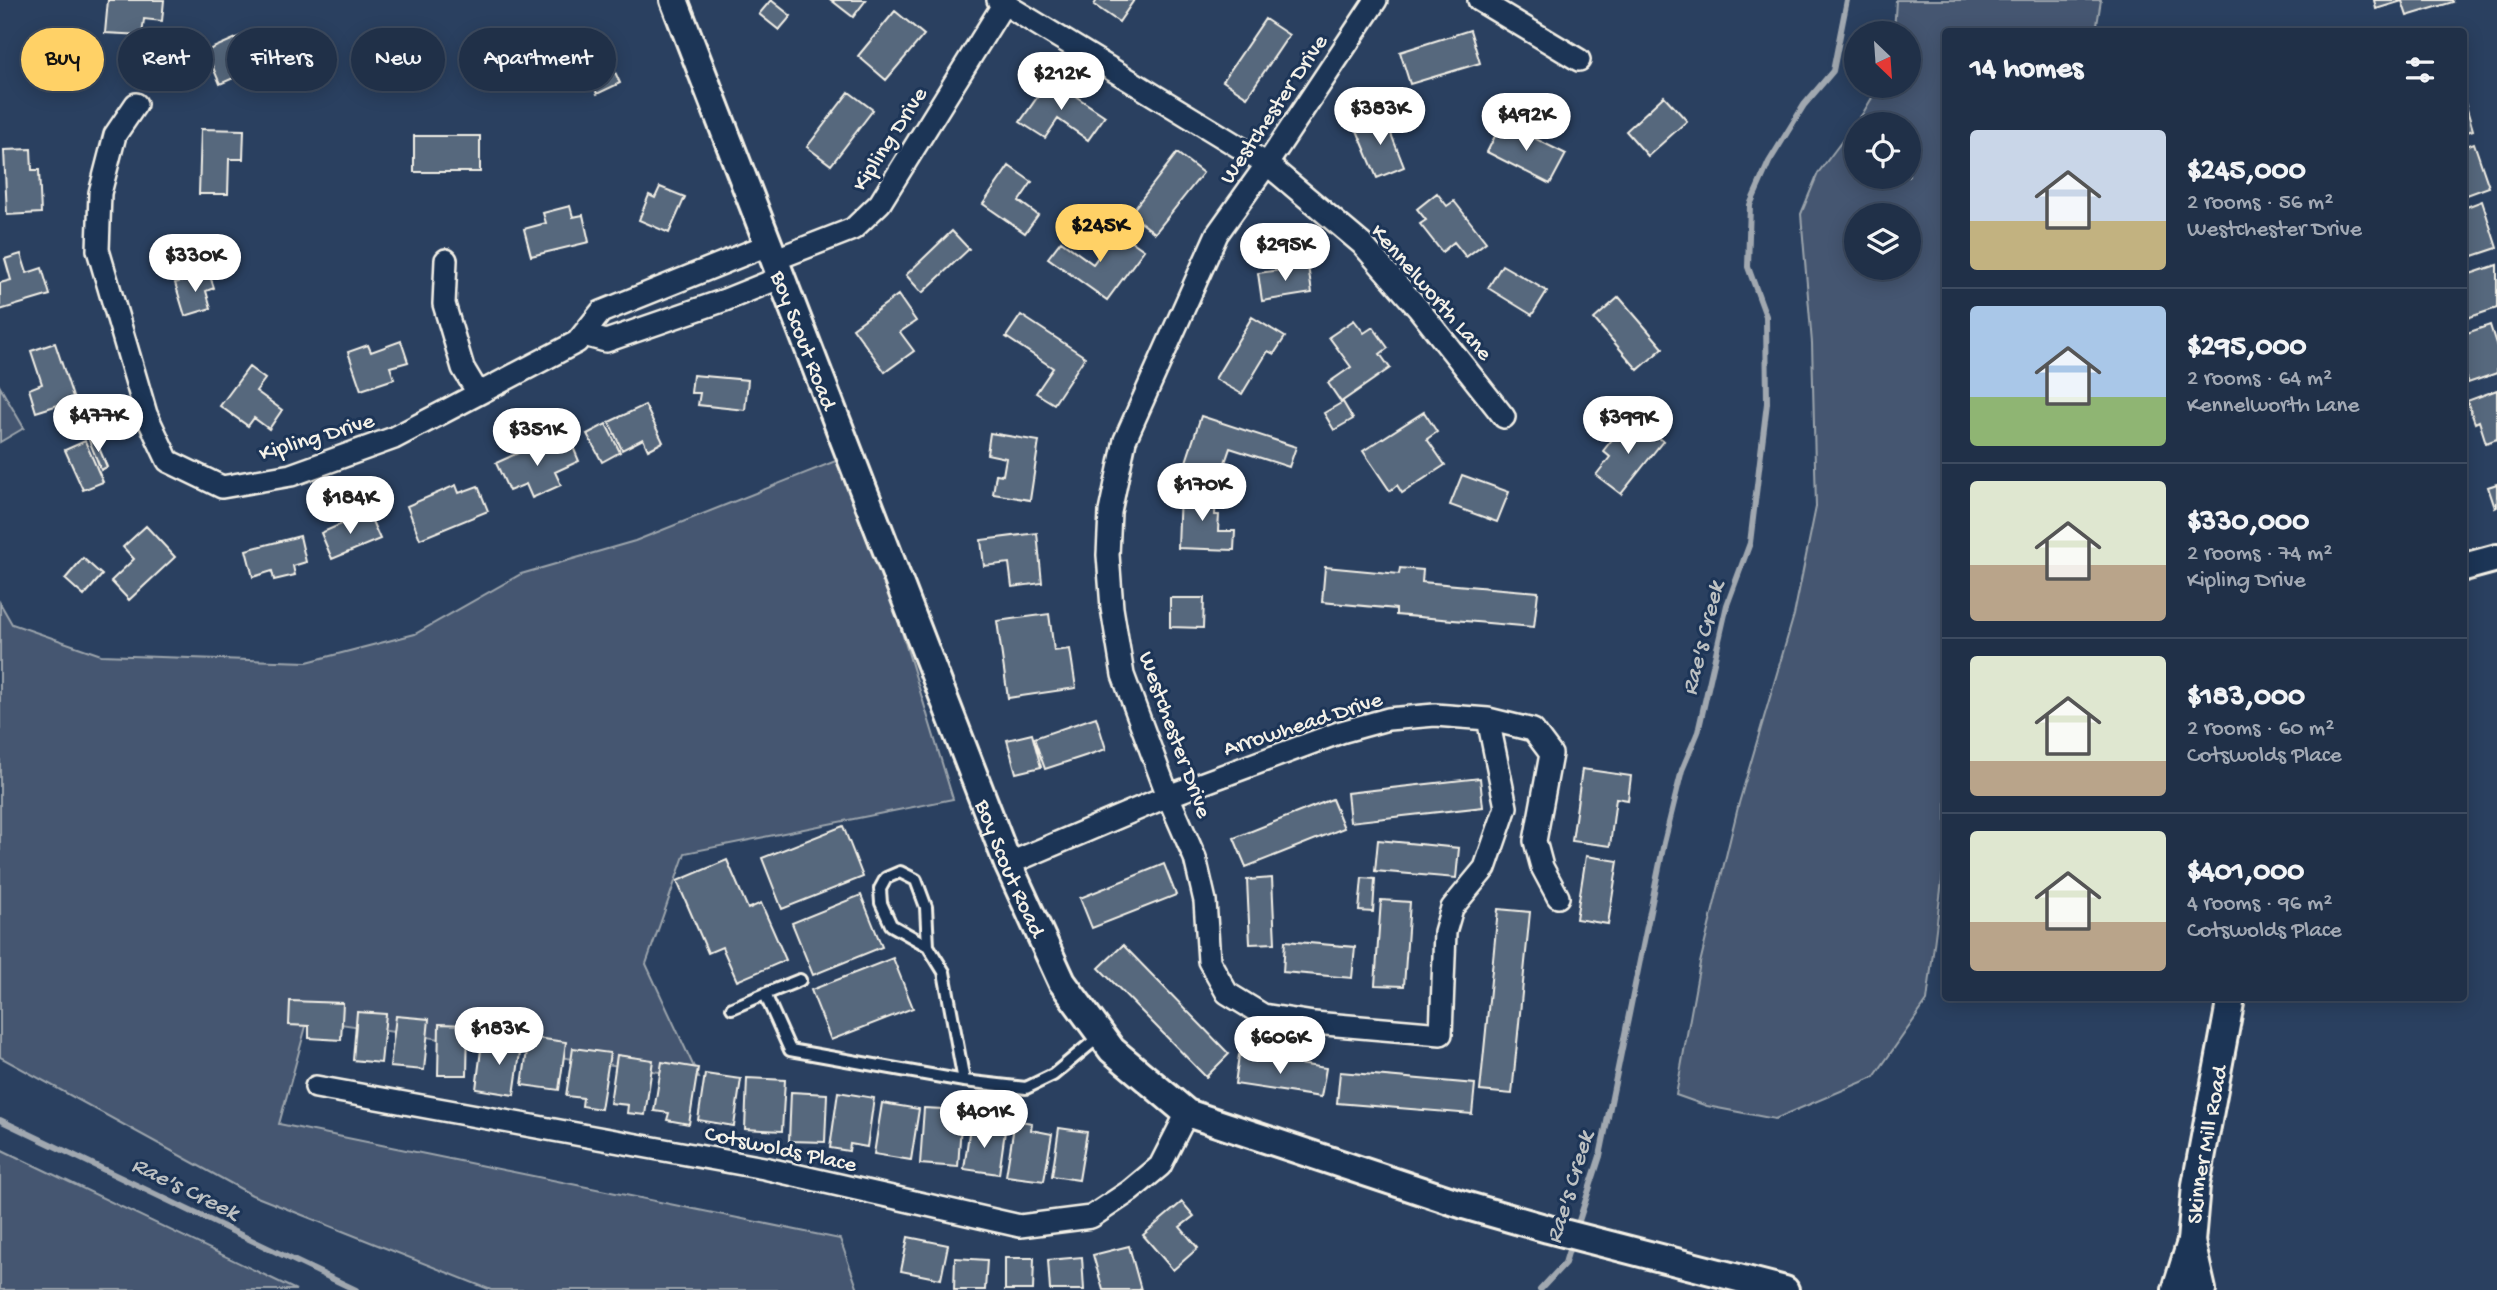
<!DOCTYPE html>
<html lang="en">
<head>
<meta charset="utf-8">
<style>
  :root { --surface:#203048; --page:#28384f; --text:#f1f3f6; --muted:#a2a9b4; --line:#3d4b60; --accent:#ffd166 }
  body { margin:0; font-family:"Gochi Hand",sans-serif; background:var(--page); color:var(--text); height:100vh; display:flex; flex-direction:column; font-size:26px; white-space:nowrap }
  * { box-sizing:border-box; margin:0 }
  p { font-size:23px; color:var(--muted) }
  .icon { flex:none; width:38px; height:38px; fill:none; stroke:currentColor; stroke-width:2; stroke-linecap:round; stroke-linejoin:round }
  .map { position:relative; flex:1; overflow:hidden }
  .details { position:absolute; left:1942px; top:28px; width:525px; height:973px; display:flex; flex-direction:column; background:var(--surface); border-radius:7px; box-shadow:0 4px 18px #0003,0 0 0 2px var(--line) }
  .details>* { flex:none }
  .guide { position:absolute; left:21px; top:28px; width:665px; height:63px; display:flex; gap:14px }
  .needle { width:46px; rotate:155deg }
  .controls { position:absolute; left:1844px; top:21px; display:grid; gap:14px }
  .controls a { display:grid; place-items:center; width:77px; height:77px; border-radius:50%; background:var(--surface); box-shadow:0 4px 18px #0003,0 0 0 2px var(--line); font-size:35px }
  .price { position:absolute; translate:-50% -60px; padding:0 16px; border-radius:24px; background:#fff; color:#222; font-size:23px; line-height:46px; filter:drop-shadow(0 2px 4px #0008) }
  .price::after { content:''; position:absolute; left:50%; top:42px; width:21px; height:16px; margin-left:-10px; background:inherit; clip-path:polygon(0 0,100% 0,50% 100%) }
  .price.active { background:var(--accent); color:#111 }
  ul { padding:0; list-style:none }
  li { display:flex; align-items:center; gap:21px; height:175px; padding:0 28px }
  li+li { border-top:2px solid var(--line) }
  li span { display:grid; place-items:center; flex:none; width:196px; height:140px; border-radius:7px; color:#555 }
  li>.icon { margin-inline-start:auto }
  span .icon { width:84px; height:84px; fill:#fffc; stroke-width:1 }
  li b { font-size:30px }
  h2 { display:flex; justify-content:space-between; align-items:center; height:84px; padding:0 28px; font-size:30px }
  .pill { padding:0 24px; border-radius:32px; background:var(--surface); box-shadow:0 4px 18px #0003,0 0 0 2px var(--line); font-size:24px; line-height:63px }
  .pill.active { background:var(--accent); color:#111 }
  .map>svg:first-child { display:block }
  .green { fill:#445771; stroke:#9ca4ac; stroke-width:2; fill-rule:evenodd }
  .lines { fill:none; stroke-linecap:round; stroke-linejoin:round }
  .stream { stroke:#a1a8b0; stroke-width:6 }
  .building { fill:#56677d; stroke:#f4f1e8; stroke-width:2 }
  .service-casing { stroke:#f4f1e8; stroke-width:16 }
  .minor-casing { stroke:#f4f1e8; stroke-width:26 }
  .tertiary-casing { stroke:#f4f1e8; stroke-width:32 }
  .service { stroke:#1d3557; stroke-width:10 }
  .minor { stroke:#1d3557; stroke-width:21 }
  .tertiary { stroke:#1d3557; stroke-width:26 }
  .labels { text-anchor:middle; stroke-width:6; stroke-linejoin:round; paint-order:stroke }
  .street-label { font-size:23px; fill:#f4f1e8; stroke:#1d3557 }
  .water-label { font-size:24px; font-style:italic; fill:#bdc1c2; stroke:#1d3557 }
</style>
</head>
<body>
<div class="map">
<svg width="2497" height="1290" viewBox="0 0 2497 1290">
  <rect width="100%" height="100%" fill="#2a4060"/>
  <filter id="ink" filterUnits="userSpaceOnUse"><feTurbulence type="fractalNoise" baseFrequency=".0143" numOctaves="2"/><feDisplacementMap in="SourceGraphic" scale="14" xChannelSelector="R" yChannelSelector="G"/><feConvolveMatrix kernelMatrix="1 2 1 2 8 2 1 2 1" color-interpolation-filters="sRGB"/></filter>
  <g filter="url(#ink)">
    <path class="green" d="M1896 0H2101L2096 31 1946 32V849L1927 1001 1874 1077 1775 1119 1707 1106 1676 1095 1700 963 1739 803 1794 615 1816 507 1812 343 1801 214 1818 173 1863 113 1879 86H1909V33H1894ZM1909 124V177H1857V124ZM1857 215H1909V268H1857Z
      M0 387 24 428 0 442Z
      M848 456 953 799 685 853 646 964 699 1078 308 1019 279 1124 840 1239 858 1290H491L252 1195 0 1057V603L12 624 101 655 307 662 415 634 521 574 635 541Z
      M0 1149 296 1290H0Z"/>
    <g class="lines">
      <path class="stream" d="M0 1120 356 1290
        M1576 1230 1600 1156 1664 843 1682 770 1698 732 1727 605 1750 543 1767 403 1766 316 1748 267 1750 205 1769 162 1804 105 1833 71 1847 0
        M1540 1290 1565 1263 1571 1243"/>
    </g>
    <path class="building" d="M108 0H164L162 21 144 19 142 35 105 33Z
      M771 0 791 16 779 30 759 14Z
      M831 0H866L853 17Z
      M1097 0H1134L1119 22 1094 5Z
      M2374 0H2452L2453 2 2407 16 2402 1 2376 9Z
      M895 11 924 35 886 80 858 56Z
      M1265 19 1289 35 1247 97 1223 81Z
      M1470 30 1480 63 1410 84 1400 52Z
      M250 32 257 49 261 47 271 70 243 81 240 75 220 84 206 51Z
      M605 50 620 83 597 94 582 60Z
      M1050 79 1105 116 1088 140 1058 119 1045 138 1020 122Z
      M849 92 873 110 831 165 807 147Z
      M1664 96 1687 121 1648 156 1626 131Z
      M2464 99 2473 130 2464 133Z
      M1384 116 1404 167 1377 178 1356 128Z
      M1502 122 1566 154 1550 184 1487 152Z
      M201 129 244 130 243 159H229L228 194H199Z
      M414 136H480V172H414Z
      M2474 143 2489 187 2464 196V147Z
      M31 149 32 170H39L41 213 7 215 4 150Z
      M1177 153 1203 173 1155 233 1130 214Z
      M1009 166 1032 182 1019 201 1038 215 1025 233 983 204Z
      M660 187 685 197 669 233 639 220 649 195 655 198Z
      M1437 193 1447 206 1454 201 1486 242 1466 257 1454 242 1442 252 1420 224 1426 220 1417 209Z
      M2482 201 2497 248 2464 259V208Z
      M570 206 573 217 583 215 589 242 531 256 524 229 546 223 543 213Z
      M952 231 969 249 922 293 906 275Z
      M1117 231 1144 250 1107 300 1048 258 1061 241 1093 264Z
      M21 254 27 273 42 268 50 295 0 310V283L11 280 5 259Z
      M1502 265 1547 291 1532 315 1488 288Z
      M2497 265V308L2464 319V293L2467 292 2464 276Z
      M1308 266 1312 293 1262 301 1258 273Z
      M209 273 214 288 206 291 211 308 185 316 175 283Z
      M898 295 916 321 900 332 914 351 885 372 853 328Z
      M1619 297 1663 348 1638 370 1594 319Z
      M1021 315 1085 357 1054 404 1036 393 1053 368 1006 337Z
      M1252 317 1285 337 1274 354 1268 351 1242 394 1215 379Z
      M1354 320 1364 333 1373 327 1388 348 1380 354 1390 368 1341 402 1328 383 1351 367 1329 337Z
      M2490 325 2497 347V373L2468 383 2464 372V334Z
      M401 341 408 362 390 367 394 379 361 390 348 352 368 345 371 352Z
      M55 343 74 400 36 412 29 389 42 384 31 351Z
      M249 367 265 379 256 391 282 410 269 429 254 418 248 426 220 406Z
      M693 375 748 380 745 410 698 405 700 393H691Z
      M2497 390V439L2486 443 2479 421 2475 423 2467 401Z
      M1343 402 1353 419 1334 430 1324 413Z
      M645 405 663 442 648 450 643 439 622 450 609 422Z
      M1424 412 1437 432 1427 439 1445 465 1402 493 1397 485 1390 491 1363 451Z
      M1201 416 1296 447 1289 467 1230 448 1219 480 1184 468Z
      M1636 420 1663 441 1621 494 1596 475 1610 457 1603 451 1618 432 1624 436Z
      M606 424 620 452 602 462 587 434Z
      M990 433 1039 441 1030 500 993 494 996 474 1003 475 1006 458 987 454Z
      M95 438 107 467 101 470 89 440Z
      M570 440 579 461 555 472 561 485 532 498 526 484 509 491 496 463 538 444 542 452Z
      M85 441 103 482 83 490 65 450Z
      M1462 475 1509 492 1497 522 1450 505Z
      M2497 484V507L2495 508 2488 487Z
      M456 485 459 493 478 486 488 511 420 539 407 506Z
      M1180 491 1216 492 1215 515H1219L1218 531H1235L1234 550 1178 548Z
      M368 512 380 539 332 559 321 533Z
      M146 526 175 557 129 600 111 581 134 559 123 547Z
      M1037 533 1042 583 1012 587 1009 563 984 566 981 540Z
      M300 536 306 562 293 566 295 575 274 580 272 571 253 577 246 550Z
      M83 558 102 575 84 596 65 579Z
      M1325 567 1399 574 1400 568 1423 570 1422 582 1538 592 1534 627 1396 615V609L1322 602Z
      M1170 598H1204L1203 628 1170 627Z
      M1049 614 1054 651 1070 649 1076 688 1008 698 997 621Z
      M1096 717 1106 749 1045 769 1034 738Z
      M1032 734 1041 767 1016 773 1007 740Z
      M1582 769 1631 776 1628 800 1616 798 1610 846 1572 841Z
      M1480 778 1483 807 1350 822 1347 793Z
      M1332 799 1344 828 1246 867 1234 838Z
      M843 826 863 877 782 909 762 858Z
      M1378 840 1459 848 1456 878 1375 871Z
      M1586 856 1618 861 1608 924 1576 919Z
      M727 860 748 909 761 903 786 960 737 981 722 947 708 953 677 881Z
      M1164 864 1176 895 1092 928 1080 898Z
      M1272 878 1275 943 1250 944 1247 880Z
      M1362 878 1375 879 1373 912 1359 911Z
      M861 895 882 947 813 975 792 923Z
      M1381 900 1410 902 1404 986 1375 985Z
      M1498 909 1530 912 1512 1094 1480 1091Z
      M1285 941 1355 947 1352 978 1283 972Z
      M1123 945 1229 1054 1206 1077 1099 968Z
      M893 958 913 1008 831 1040 811 990Z
      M290 1001 343 1003 341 1040 309 1038V1026L289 1025Z
      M357 1012 386 1014 381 1063 353 1060Z
      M396 1016 429 1019 424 1070 390 1067Z
      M439 1024 468 1025 467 1075H438Z
      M507 1037 522 1039 514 1095 476 1089 482 1042 506 1046Z
      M529 1037 566 1042 559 1090 522 1085Z
      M573 1048 610 1053 601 1109 582 1106 583 1098 566 1096Z
      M617 1055 653 1060 645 1115 627 1113 628 1105 610 1103Z
      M1239 1055 1326 1068 1321 1097 1235 1084Z
      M662 1062 698 1068 689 1124 667 1120 669 1113 654 1111Z
      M1340 1072 1475 1084 1472 1114 1337 1103Z
      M705 1074 741 1079 734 1126 698 1120Z
      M747 1078 785 1080 782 1131 745 1129Z
      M791 1092 827 1094 825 1142 789 1141Z
      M838 1092 874 1098 867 1147 850 1144 849 1151 830 1148Z
      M882 1103 919 1109 911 1160 874 1154Z
      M924 1108 962 1110 958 1167 920 1164Z
      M1015 1120 1032 1123 1031 1130 1052 1134 1044 1181 1006 1176Z
      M970 1126 1005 1131 999 1174 964 1169Z
      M1059 1128 1087 1132 1079 1180 1052 1176Z
      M1182 1202 1194 1216 1180 1227 1198 1248 1173 1270 1143 1235Z
      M908 1237 948 1245 941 1279 901 1271Z
      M1129 1246 1141 1290H1103L1093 1255Z
      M1082 1257 1084 1290H1050L1048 1260Z
      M955 1258 987 1260 985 1290H954Z
      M1005 1258H1034L1033 1290H1005Z"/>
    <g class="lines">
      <g class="service-casing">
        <path id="service" d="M928 946 926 907 916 880 900 872 886 878 880 889 881 903 891 925 928 946 944 972 964 1081 1026 1088 1053 1075 1101 1035
          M800 980 765 994 790 1050 964 1081
          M732 1008 765 994"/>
      </g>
      <g class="minor-casing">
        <path id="minor" d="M998 0 1267 164 1362 244 1418 308 1504 417
          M1376 0 1267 164 1217 234 1125 440 1110 512 1108 555 1112 608 1123 675 1168 796 1195 858 1205 901 1209 961 1227 993 1263 1015 1314 1023 1441 1034 1445 932 1452 908 1485 868 1506 807 1488 719
          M1479 0 1579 60
          M136 104 115 135 100 193 98 250 146 414 168 461 222 487 291 475 394 438 577 342 601 312 770 244
          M776 259 853 229 880 203 1006 0
          M446 260 444 304 463 368 478 393
          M584 335 606 341 725 300 782 277
          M1008 864 1168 796 1341 732 1388 719 1435 715 1488 719 1533 730 1551 754 1535 841 1542 867 1558 897
          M316 1087 764 1168 1020 1226 1091 1217 1130 1191 1160 1166 1187 1113"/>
      </g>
      <g class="tertiary-casing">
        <g id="tertiary">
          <path id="s1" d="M674 0 1008 864 1062 982 1112 1050 1187 1113 1464 1205 1548 1229 1785 1290"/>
          <path d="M2464 567 2497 558"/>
          <path d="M2191 1242 2202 1290"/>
          <path id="s2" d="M2176 1290 2191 1242 2196 1185 2231 998"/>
        </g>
      </g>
      <use href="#service" class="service"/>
      <use href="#minor" class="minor"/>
      <use href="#tertiary" class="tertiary"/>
    </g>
  </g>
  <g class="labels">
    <g class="street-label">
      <text transform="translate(1272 108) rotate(-56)" y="8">Westchester Drive</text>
      <text transform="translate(888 138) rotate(-57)" y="8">Kipling Drive</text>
      <text transform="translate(1433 291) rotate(49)" y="8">Kennelworth Lane</text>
      <text dy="8" stroke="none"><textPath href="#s1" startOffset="364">Boy Scout Road</textPath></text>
      <text transform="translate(316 435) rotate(-17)" y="8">Kipling Drive</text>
      <text transform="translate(1302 722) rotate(-18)" y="8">Arrowhead Drive</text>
      <text transform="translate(1177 734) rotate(70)" y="8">Westchester Drive</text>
      <text dy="8" stroke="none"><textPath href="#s1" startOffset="931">Boy Scout Road</textPath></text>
      <text dy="8" stroke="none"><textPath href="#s2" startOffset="149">Skinner Mill Road</textPath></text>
      <text transform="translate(781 1147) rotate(12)" y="8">Cotswolds Place</text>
    </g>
    <g class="water-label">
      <text transform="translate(1701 638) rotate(-76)" y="8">Rae's Creek</text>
      <text transform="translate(186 1187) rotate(26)" y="8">Rae's Creek</text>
      <text transform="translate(1568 1187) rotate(-73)" y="8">Rae's Creek</text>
    </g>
  </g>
</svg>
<div class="controls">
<a><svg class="needle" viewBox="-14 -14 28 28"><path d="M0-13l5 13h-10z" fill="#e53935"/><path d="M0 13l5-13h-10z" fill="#a2a9b4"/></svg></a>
<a><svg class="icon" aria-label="locate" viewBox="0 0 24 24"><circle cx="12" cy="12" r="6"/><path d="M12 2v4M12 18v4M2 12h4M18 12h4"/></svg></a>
<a><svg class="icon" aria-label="layers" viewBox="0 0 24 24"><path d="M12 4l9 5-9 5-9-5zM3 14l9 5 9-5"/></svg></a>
</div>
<b class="price" style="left:1061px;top:112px">$212K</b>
<b class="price" style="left:1380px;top:147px">$383K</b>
<b class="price" style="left:1526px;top:153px">$492K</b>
<b class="price active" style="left:1100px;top:264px">$245K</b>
<b class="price" style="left:1285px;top:283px">$295K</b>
<b class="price" style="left:195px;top:294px">$330K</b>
<b class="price" style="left:98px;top:454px">$477K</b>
<b class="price" style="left:1628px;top:456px">$399K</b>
<b class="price" style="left:537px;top:468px">$351K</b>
<b class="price" style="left:1202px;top:523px">$170K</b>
<b class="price" style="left:350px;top:536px">$184K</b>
<b class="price" style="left:499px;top:1067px">$183K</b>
<b class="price" style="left:1280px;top:1076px">$606K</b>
<b class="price" style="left:984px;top:1150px">$401K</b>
<div class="guide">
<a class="pill active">Buy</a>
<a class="pill">Rent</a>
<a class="pill">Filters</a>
<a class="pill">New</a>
<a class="pill">Apartment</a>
</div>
<section class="details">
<h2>14 homes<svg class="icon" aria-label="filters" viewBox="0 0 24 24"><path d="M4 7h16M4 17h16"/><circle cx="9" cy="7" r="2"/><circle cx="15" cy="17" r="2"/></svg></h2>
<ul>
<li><span style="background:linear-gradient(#c9d6e8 65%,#c2b280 0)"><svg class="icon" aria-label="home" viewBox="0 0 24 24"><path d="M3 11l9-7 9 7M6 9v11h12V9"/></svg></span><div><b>$245,000</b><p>2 rooms · 56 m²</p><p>Westchester Drive</p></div></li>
<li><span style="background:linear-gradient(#a9c7e8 65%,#8fb573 0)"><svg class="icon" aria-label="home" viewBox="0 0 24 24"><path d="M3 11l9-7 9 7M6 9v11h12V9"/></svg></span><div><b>$295,000</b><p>2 rooms · 64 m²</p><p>Kennelworth Lane</p></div></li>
<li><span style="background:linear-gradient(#dfe7d0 60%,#b9a48a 0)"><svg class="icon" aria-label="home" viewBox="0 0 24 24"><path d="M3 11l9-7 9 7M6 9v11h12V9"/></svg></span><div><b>$330,000</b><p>2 rooms · 74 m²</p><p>Kipling Drive</p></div></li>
<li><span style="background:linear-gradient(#dfe7d0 75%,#b9a48a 0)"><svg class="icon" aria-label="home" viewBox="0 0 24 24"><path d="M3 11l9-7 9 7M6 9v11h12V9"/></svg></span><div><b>$183,000</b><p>2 rooms · 60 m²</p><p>Cotswolds Place</p></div></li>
<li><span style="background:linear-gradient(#dfe7d0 65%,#b9a48a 0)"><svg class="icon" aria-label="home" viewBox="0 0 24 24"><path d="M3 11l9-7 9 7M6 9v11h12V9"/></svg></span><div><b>$401,000</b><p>4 rooms · 96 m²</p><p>Cotswolds Place</p></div></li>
</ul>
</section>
</div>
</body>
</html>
